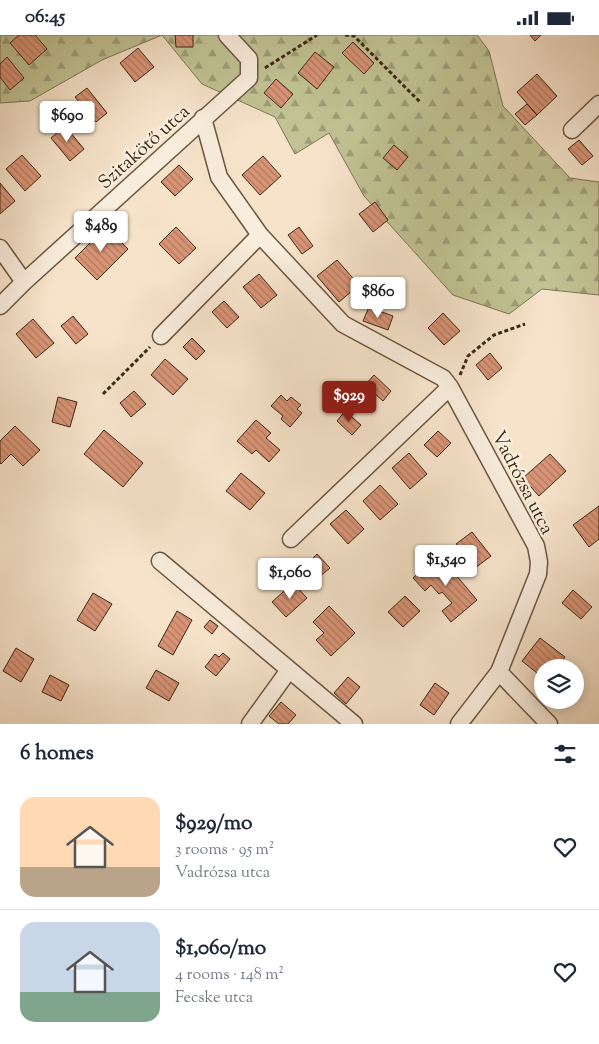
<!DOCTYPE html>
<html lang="en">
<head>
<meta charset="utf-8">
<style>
  :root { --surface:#fff; --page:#f2f2f3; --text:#1f2937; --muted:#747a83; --line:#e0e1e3; --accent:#8f2418 }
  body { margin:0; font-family:"Sorts Mill Goudy",serif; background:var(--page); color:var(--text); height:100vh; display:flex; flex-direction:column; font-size:19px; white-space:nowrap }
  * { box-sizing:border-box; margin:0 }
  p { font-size:16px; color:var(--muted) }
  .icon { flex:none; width:28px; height:28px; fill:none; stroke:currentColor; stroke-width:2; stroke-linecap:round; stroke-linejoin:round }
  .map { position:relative; height:689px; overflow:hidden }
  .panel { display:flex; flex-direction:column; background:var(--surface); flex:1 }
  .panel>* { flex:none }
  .tools { position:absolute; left:534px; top:624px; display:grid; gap:10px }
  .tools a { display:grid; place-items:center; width:50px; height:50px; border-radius:50%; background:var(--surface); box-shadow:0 2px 12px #0003; font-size:25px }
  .price { position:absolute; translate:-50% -42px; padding:0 11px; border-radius:5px; background:#fff; color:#222; font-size:16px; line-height:32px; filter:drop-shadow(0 1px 2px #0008) }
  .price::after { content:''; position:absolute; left:50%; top:30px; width:15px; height:11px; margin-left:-8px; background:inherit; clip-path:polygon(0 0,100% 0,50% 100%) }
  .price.selected { background:var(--accent); color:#fff }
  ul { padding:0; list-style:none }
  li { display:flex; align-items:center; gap:15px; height:125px; padding:0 20px }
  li+li { border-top:1px solid var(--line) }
  li span { display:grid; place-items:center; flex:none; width:140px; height:100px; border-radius:15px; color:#555 }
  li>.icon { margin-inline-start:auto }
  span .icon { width:60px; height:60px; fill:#fffc; stroke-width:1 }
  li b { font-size:21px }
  h2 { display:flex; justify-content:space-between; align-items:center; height:60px; padding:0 20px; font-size:21px }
  .status { display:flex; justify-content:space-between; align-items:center; height:35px; padding:0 25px; background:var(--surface); direction:ltr }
  .status svg { height:14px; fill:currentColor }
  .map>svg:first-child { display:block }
  .forest { fill:url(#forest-firs); stroke:#807554 }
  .building { fill:url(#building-back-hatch); stroke:#3e2713 }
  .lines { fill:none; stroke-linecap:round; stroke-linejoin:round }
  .street-casing { stroke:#6c5641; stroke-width:19 }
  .path { stroke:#3e2713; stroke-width:3; stroke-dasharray:4 2.5; stroke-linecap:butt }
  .street { stroke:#f9eddd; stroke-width:16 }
  .labels { text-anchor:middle; stroke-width:5; stroke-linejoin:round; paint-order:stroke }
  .street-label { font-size:19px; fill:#3e2713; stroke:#f9eddd }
</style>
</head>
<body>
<div class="status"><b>06:45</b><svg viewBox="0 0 49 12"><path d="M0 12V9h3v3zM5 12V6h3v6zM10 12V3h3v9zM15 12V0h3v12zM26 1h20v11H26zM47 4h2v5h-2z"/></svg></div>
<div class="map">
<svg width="599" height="689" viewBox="0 0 599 689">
  <defs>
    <pattern id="forest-firs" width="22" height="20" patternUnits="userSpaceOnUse" patternTransform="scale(1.25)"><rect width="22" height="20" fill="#c1c394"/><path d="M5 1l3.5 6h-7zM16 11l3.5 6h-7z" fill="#9e9e78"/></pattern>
    <pattern id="building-back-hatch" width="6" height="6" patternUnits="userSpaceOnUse" patternTransform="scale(1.25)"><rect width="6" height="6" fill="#d99476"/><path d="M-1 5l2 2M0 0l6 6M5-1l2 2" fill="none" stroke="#b17960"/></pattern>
  </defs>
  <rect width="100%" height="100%" fill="#f6e3ca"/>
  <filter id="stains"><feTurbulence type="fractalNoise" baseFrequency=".004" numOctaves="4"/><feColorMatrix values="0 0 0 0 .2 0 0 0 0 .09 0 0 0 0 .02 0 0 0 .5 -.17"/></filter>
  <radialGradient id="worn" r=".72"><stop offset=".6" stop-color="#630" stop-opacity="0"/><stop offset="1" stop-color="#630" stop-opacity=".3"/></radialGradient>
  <path class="forest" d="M0 0H477L489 16 503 71 570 143 599 147V260L542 254 509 279 453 260 364 161 329 98 295 119 275 82 202 49 162 0 102 25 30 66 0 68Z"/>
  <path class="building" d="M19 0H35L47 14 29 30 10 8Z
    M175 0H193V12H176Z
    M530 0H541L535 6Z
    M353 7 374 28 364 39 342 18Z
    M138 13 154 32 135 47 120 28Z
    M315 17 334 32 317 54 298 38Z
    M7 22 24 43 10 55 0 42V29Z
    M537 39 557 61 537 80 517 57Z
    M276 44 293 59 281 73 264 58Z
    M87 53 107 78 96 87 75 62Z
    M527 69 537 80 525 90 515 79Z
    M65 91 84 114 70 126 51 103Z
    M579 105 593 121 582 130 568 114Z
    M394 110 408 122 397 135 383 123Z
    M22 120 41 141 25 156 6 134Z
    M263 121 281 141 260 160 242 140Z
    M179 130 193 144 175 161 161 147Z
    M0 148 15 166 0 179Z
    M375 167 388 185 373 197 359 179Z
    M106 192 128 214 97 245 75 223Z
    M176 192 196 213 179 229 159 209Z
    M299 192 313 211 302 219 288 200Z
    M337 225 359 250 339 267 317 241Z
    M259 239 277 260 261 273 243 252Z
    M224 266 239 282 227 293 212 277Z
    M369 272 393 281 388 295 363 286Z
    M443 278 460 296 444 310 428 293Z
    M73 281 88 299 76 309 61 291Z
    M33 284 54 308 36 323 16 299Z
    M192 303 205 316 196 325 183 312Z
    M490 318 502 333 488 345 476 330Z
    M165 324 188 344 173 360 151 340Z
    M374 340 391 356 383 366 365 350Z
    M134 356 146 369 131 382 120 368Z
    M281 360 287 366 291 362 301 370 297 374 302 378 290 392 281 384 283 381 271 371Z
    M58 362 77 367 70 392 52 387Z
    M345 376 361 390 352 400 337 386Z
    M256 385 271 398 266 403 280 415 269 427 256 415 252 419 237 406Z
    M15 391 40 415 23 431 11 419 1 429 0 428V406Z
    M104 395 143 428 123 452 84 419Z
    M438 396 451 408 437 422 424 410Z
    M409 418 427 439 410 454 392 433Z
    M550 419 566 436 539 461 523 443Z
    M241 438 265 458 250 475 226 456Z
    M380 450 398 469 380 485 363 466Z
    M599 471V504L589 512 573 490Z
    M346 475 364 494 348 509 330 489Z
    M472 497 491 521 475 533 456 509Z
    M317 519 330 533 319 542 307 529Z
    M439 520 477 565 451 587 442 576 452 568 442 557 439 559 431 550 425 556 413 543Z
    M293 548 307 563 286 582 272 567Z
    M573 555 592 572 581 584 562 568Z
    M93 558 112 569 95 596 77 585Z
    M405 561 420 576 403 592 388 577Z
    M329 571 355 598 331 621 316 605 324 598 313 587Z
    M177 576 192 585 173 620 158 611Z
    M210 585 218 591 212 599 204 592Z
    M540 603 565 622 557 632H542V642L522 626Z
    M16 613 34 624 21 647 3 636Z
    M223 618 230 624 216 641 205 632 215 619 219 622Z
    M156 635 179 648 169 666 146 653Z
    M50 640 69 650 61 666 42 657Z
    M348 642 360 652 346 669 334 658Z
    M435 648 449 658 434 680 420 670Z
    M281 667 296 680 288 689H279L269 681Z"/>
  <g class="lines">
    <g class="street-casing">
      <path id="street" d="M203 83 219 142 260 200 343 289 443 343 450 352 536 511 539 527 538 539 499 637 549 689
        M572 95 599 69
        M0 213 24 247
        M0 271 24 247 249 43V24L227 0
        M161 301 260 200
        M291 504 450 352
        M160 526 354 689
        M250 689 289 635
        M459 689 499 637"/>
    </g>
    <path class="path" d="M345 0 354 1 420 67
      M265 33 317 0
      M460 340 468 321 494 300 525 289
      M103 359 150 312"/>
    <use href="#street" class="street"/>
  </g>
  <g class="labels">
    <g class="street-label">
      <text transform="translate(143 111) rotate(-42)" y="7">Szitakötő utca</text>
      <text transform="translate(524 447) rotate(63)" y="7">Vadrózsa utca</text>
    </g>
  </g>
  <rect width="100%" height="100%" filter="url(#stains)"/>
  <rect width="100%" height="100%" fill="url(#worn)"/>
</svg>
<div class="tools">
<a><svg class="icon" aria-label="layers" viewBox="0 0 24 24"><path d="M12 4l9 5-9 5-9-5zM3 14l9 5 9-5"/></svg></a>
</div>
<b class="price" style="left:67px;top:108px">$690</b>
<b class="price" style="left:101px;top:218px">$489</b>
<b class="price" style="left:378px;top:284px">$860</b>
<b class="price selected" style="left:349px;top:388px">$929</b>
<b class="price" style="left:446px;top:552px">$1,540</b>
<b class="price" style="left:290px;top:565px">$1,060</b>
</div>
<section class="panel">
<h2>6 homes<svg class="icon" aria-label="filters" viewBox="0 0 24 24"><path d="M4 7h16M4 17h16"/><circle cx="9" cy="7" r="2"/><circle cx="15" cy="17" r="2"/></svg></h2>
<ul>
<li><span style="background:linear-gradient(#ffd9b3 70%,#b9a48a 0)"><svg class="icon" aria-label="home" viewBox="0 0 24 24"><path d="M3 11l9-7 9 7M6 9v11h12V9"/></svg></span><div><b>$929/mo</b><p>3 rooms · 95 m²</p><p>Vadrózsa utca</p></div><svg class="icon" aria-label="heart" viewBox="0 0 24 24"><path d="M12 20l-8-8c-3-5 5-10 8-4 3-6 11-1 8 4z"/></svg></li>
<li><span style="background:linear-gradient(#c9d6e8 70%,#7fa58c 0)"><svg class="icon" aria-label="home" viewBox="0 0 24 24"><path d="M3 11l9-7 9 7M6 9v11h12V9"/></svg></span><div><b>$1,060/mo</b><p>4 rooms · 148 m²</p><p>Fecske utca</p></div><svg class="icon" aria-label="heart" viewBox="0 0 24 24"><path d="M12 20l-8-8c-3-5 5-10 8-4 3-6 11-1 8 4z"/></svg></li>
</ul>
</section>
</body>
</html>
